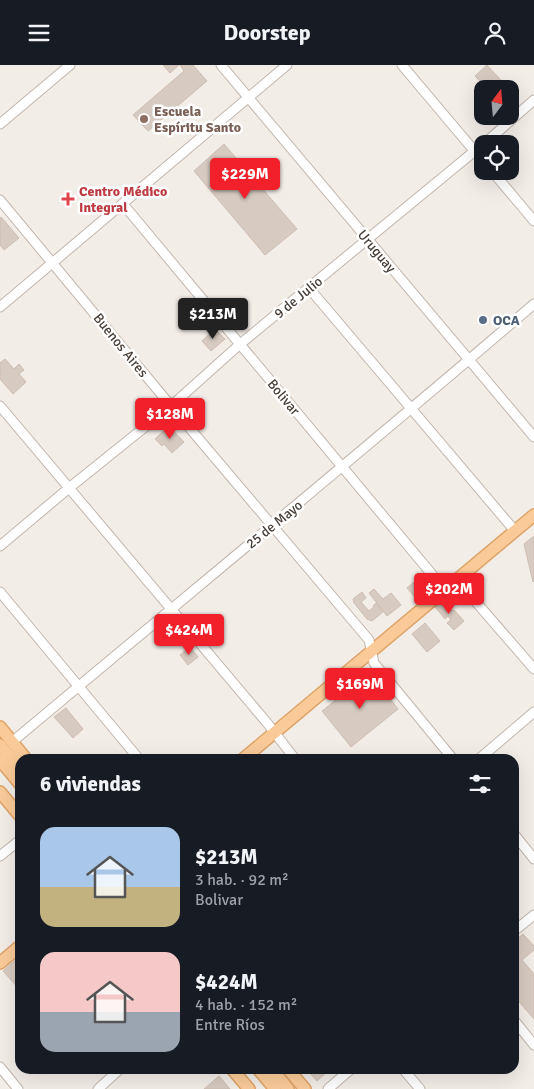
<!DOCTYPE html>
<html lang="es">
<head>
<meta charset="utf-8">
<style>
  :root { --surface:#171b24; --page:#20242c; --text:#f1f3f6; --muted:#9ea1a6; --accent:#f2202a }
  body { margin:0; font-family:Signika,sans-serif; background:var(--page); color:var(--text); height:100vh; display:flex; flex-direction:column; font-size:19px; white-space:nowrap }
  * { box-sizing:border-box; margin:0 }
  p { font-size:16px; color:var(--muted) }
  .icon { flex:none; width:28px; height:28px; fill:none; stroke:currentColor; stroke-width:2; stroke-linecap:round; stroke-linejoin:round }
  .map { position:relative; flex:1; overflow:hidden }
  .details { position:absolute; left:15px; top:689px; width:504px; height:320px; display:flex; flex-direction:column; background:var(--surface); border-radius:15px; box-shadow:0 5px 20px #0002 }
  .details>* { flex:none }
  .needle { width:32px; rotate:16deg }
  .fabs { position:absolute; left:474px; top:15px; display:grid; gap:10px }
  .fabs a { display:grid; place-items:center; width:45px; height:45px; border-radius:10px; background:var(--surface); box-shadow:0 5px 20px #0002; font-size:25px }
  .price { position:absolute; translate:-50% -42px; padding:0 11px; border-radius:5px; background:var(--accent); color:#fff; font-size:16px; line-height:32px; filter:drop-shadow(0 1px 2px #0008) }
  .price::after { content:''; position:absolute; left:50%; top:30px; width:15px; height:11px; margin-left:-8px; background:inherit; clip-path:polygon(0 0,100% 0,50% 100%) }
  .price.selected { background:#222; color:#fff }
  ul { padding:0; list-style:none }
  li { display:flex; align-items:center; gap:15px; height:125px; padding:0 25px }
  li span { display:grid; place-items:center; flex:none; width:140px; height:100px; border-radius:15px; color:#555 }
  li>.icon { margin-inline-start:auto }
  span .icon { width:60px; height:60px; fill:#fffc; stroke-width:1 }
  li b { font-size:21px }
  h2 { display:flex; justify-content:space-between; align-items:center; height:60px; padding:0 25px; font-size:21px }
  header { display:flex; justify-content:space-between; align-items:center; height:65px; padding:0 25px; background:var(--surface); font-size:22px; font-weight:700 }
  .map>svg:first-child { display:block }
  .building { fill:#d7cac0; stroke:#cfbdb1 }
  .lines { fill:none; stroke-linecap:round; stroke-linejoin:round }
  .minor-casing { stroke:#c1b6ad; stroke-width:11 }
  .major-casing { stroke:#dfa469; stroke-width:14 }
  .minor { stroke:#fff; stroke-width:9 }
  .major { stroke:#facb99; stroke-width:11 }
  .education-dot { fill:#8d6e63; stroke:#fff; stroke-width:2 }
  .health-dot { fill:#e0444e; stroke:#fff; stroke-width:2 }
  .service-dot { fill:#5c6f8a; stroke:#fff; stroke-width:2 }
  .labels { text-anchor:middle; stroke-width:5; stroke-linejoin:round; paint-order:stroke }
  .education-label { font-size:14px; font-weight:bold; fill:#785e54; stroke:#fff; text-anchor:start }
  .health-label { font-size:14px; font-weight:bold; fill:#be3a42; stroke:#fff; text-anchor:start }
  .street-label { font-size:14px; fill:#463d37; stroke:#fff }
  .service-label { font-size:14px; font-weight:bold; fill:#4e5e75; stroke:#fff; text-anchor:start }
</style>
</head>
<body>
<header><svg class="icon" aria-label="menu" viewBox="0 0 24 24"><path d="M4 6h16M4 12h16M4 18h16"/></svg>Doorstep<svg class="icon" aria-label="person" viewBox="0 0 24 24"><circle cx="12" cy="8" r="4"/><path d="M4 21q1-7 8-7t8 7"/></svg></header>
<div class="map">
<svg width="534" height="1024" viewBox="0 0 534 1024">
  <rect width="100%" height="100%" fill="#f3ede8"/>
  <path class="building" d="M163 0H179L170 8Z
    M180 0H193L207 16 148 66 133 50 184 6Z
    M487 0 509 24H487L475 11Z
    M510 25 516 31 510 37Z
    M224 79 297 164 265 190 194 106Z
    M1 152 19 173 4 185 0 180V154Z
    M215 264 225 274 211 286 202 276Z
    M5 294 14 304 19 299 24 305 19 309 26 317 13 329 0 314V298Z
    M169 361 184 377 172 388 164 379 162 381 155 374Z
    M534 471V516L533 517 524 479Z
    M414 517 421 526 414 531 407 523Z
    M374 524 383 534 391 528 401 540 387 551 369 528Z
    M362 527 366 533 361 537 369 546 374 542 373 541 376 538 383 547 372 556 367 554 354 538 353 534Z
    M444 534 450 541 449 543 452 546 454 545 464 556 454 565 447 558 451 555 448 551 445 554 435 542Z
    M425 558 440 576 427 587 412 569Z
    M190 582 198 592 188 600 180 590Z
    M370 608 398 644 351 682 322 646Z
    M66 643 83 664 73 673 54 652Z
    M523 869 534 881V885L522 895 534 909V954L514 931V877Z
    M20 891V925L3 906Z
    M309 1004H328L329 1005 317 1016 307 1005Z
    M219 1011 230 1024H204Z"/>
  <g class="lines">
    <g class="minor-casing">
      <path id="minor" d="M221 0 534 372
        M402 0 482 95
        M0 59 70 0
        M484 79 534 35
        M492 106 534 156
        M0 135 171 341 369 575 374 598 453 694
        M123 139 445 525
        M309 223 515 466
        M0 242 287 0
        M0 341 268 659 295 694
        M0 481 69 423 171 341 239 280 482 80
        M457 515 534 604
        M0 527 139 694
        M12 677C186 531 362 387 534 239
        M479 694 534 647
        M514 769 534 794
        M0 791 20 775
        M514 866 534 850
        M514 955 534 980
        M0 1002 18 1024
        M403 1004 420 1024
        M98 1024 120 1004
        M328 1024 351 1004"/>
    </g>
    <g class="major-casing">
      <path id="major" d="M0 662 26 694
        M0 680 20 704
        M243 694 534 450
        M0 695 20 719
        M0 727 20 751
        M0 898 20 881
        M232 1004 249 1024
        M258 1004 275 1024
        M272 1004 288 1024
        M288 1004 305 1024"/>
    </g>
    <use href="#minor" class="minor"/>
    <use href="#major" class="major"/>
  </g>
  <circle class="education-dot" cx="144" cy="54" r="5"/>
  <path class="health-dot" d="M65.5 126.5h5v5h5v5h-5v5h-5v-5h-5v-5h5z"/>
  <circle class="service-dot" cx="483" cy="255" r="5"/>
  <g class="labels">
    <g class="education-label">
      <text x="154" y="51">Escuela<tspan x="154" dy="16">Espíritu Santo</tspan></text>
    </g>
    <g class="health-label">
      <text x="79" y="131">Centro Médico<tspan x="79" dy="16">Integral</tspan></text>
    </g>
    <g class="street-label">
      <text transform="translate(377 186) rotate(50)" y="5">Uruguay</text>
      <text transform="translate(298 232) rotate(-39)" y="5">9 de Julio</text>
      <text transform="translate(121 280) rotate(51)" y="5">Buenos Aires</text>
      <text transform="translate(284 332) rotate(50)" y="5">Bolivar</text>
      <text transform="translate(274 459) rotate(-39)" y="5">25 de Mayo</text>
    </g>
    <g class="service-label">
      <text x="493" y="260">OCA</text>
    </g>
  </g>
</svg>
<div class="fabs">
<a><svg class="needle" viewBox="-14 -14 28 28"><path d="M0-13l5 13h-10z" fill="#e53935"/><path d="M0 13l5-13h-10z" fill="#9ea1a6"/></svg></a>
<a><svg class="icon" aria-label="locate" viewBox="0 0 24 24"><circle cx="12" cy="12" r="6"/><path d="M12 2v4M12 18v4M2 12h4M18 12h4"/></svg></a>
</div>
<b class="price" style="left:245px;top:135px">$229M</b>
<b class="price selected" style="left:213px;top:275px">$213M</b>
<b class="price" style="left:170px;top:375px">$128M</b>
<b class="price" style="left:449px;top:550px">$202M</b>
<b class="price" style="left:189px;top:591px">$424M</b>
<b class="price" style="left:360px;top:645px">$169M</b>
<section class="details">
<h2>6 viviendas<svg class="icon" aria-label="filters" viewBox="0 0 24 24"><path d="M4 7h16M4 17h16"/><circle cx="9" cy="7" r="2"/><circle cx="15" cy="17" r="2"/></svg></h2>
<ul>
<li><span style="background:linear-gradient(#a9c7e8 60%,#c2b280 0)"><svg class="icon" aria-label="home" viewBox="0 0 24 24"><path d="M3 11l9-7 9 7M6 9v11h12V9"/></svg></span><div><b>$213M</b><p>3 hab. · 92 m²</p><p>Bolivar</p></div></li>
<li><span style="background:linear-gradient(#f6c9c9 60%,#9aa5b1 0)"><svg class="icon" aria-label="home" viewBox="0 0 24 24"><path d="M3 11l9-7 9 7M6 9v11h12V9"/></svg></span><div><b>$424M</b><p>4 hab. · 152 m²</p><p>Entre Ríos</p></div></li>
</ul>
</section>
</div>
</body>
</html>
